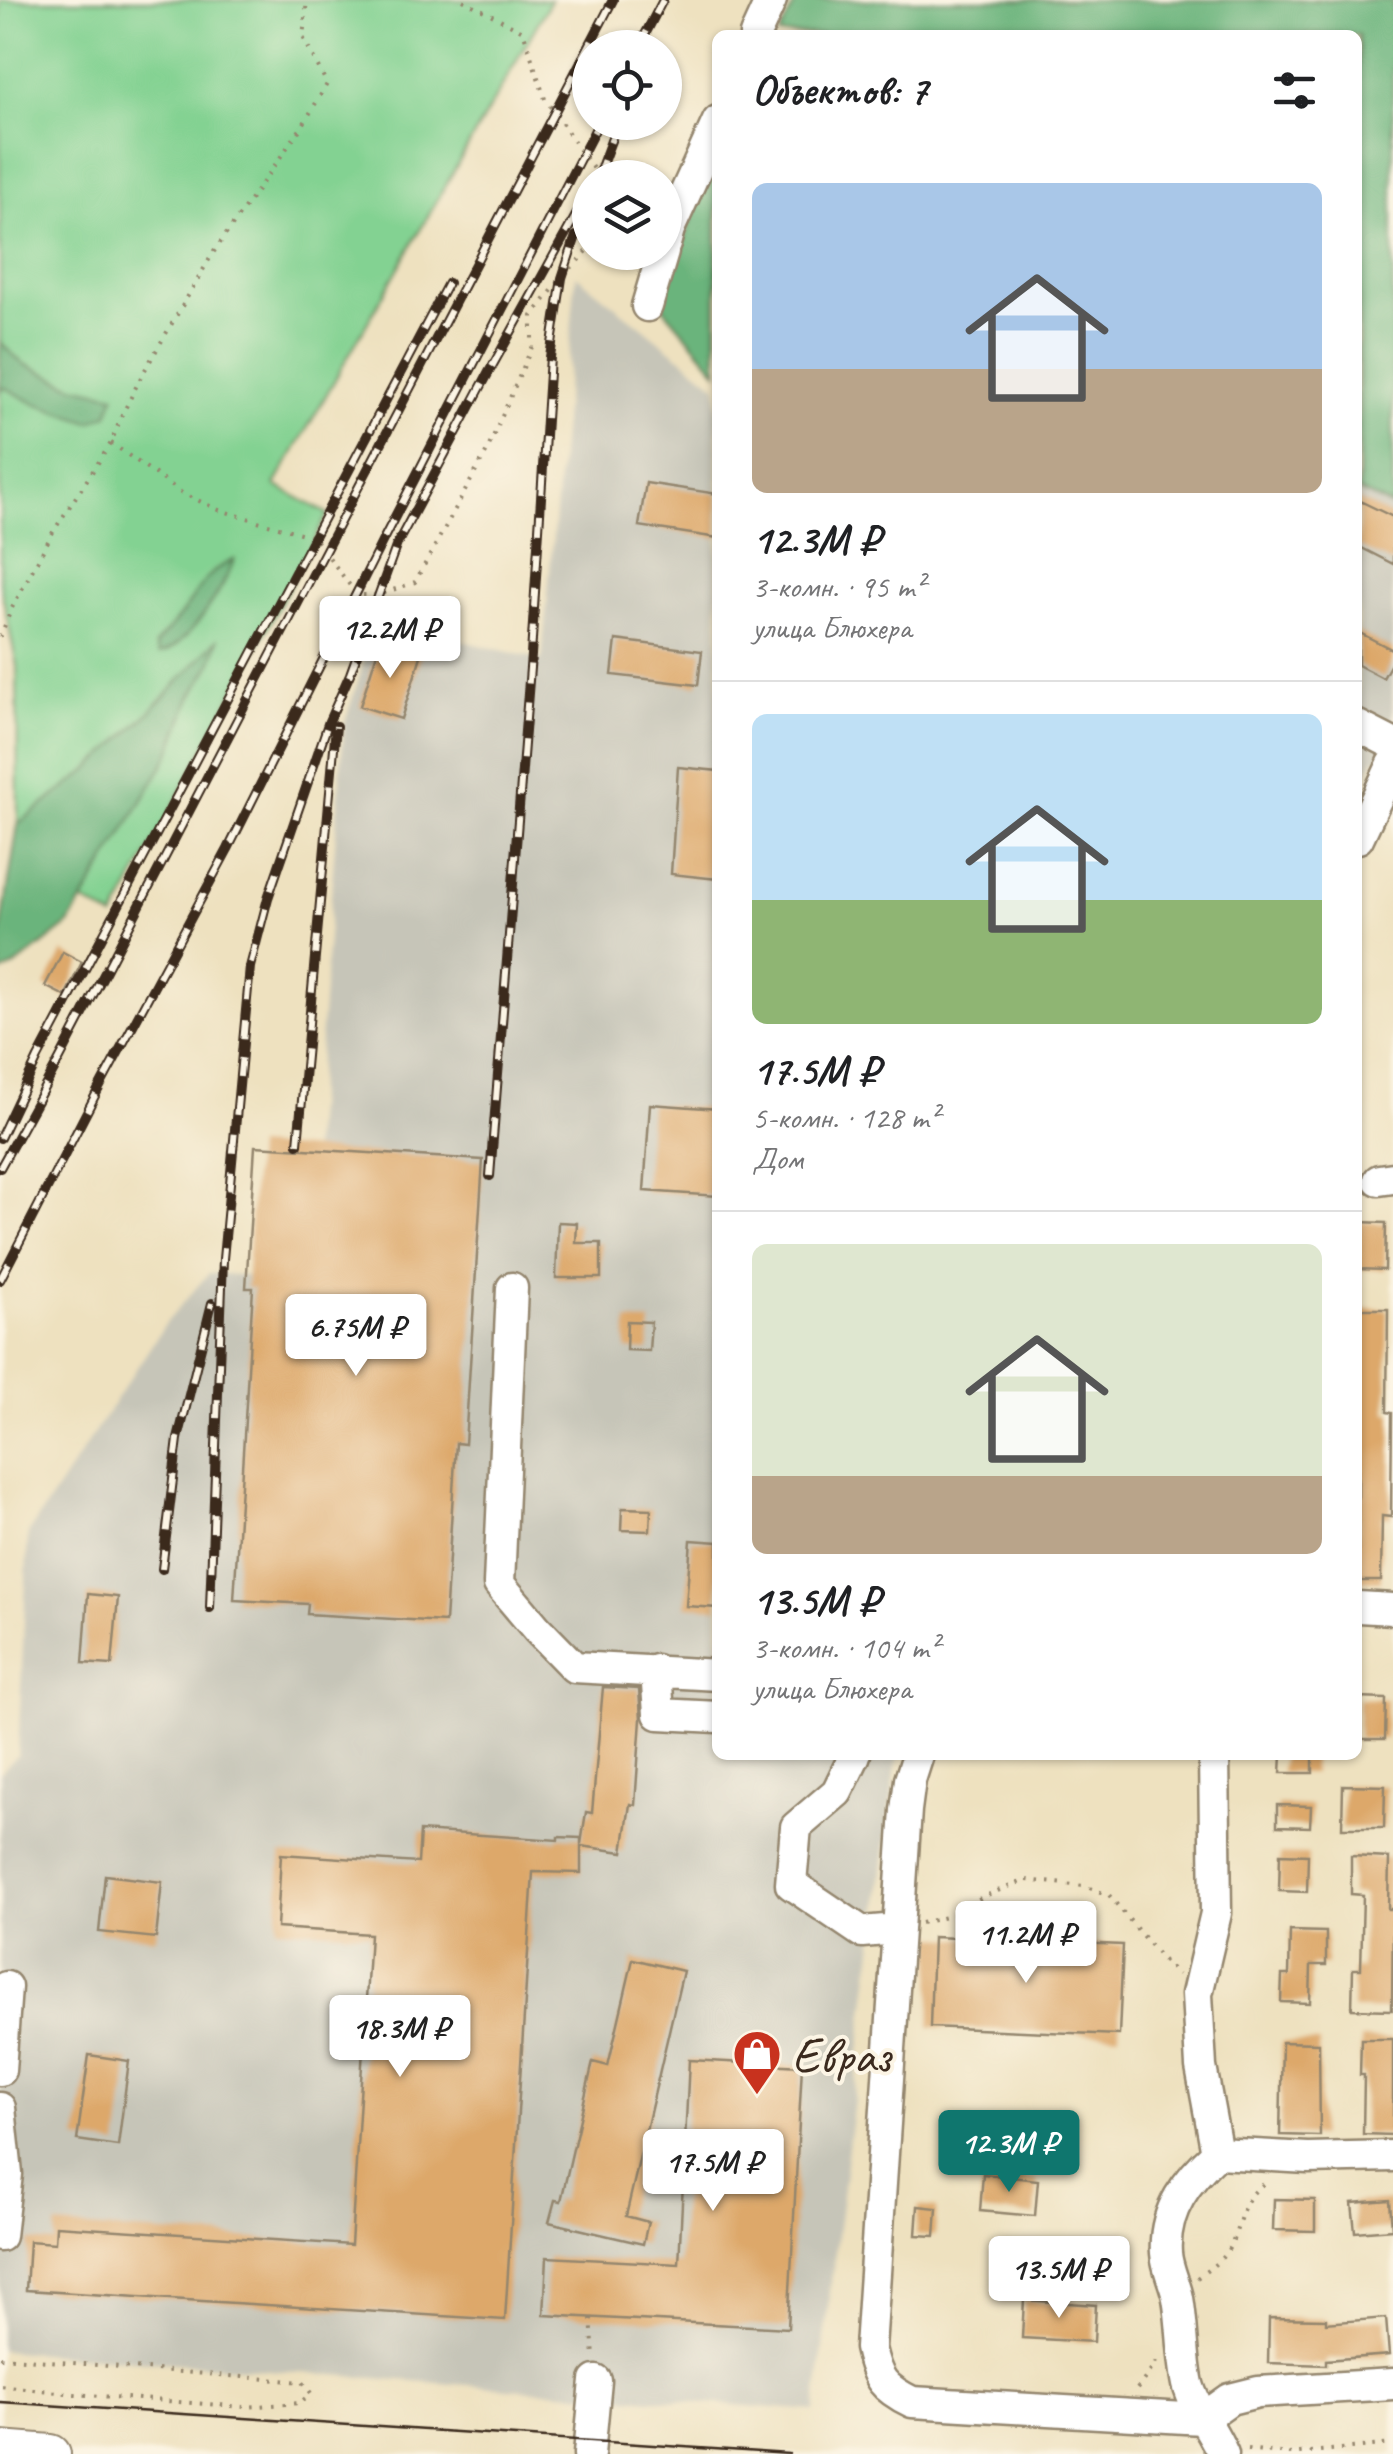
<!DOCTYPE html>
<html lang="ru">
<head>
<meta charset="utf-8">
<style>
  :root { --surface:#fff; --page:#f2f2f2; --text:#202124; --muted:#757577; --line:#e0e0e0; --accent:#0f766e }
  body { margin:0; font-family:Caveat,sans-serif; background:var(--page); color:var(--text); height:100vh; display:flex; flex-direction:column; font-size:38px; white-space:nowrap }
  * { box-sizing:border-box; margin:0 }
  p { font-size:32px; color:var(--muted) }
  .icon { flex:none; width:55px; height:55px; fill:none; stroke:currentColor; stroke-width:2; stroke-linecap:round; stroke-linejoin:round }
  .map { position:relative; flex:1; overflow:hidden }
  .side { position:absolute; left:712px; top:30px; width:650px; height:1730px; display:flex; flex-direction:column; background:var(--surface); border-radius:15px; box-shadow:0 2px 8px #0004 }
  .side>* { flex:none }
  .controls { position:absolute; left:572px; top:30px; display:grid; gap:20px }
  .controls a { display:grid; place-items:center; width:110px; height:110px; border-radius:50%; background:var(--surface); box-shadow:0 2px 8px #0004; font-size:50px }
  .price { position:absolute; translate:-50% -85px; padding:0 22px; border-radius:10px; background:#fff; color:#222; font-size:32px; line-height:65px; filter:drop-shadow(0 2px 5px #0008) }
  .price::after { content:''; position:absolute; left:50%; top:60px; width:30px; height:22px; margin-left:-15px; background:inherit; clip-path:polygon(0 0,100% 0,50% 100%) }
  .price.current { background:var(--accent); color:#fff }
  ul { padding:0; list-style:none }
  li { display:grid; align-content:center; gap:20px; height:530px; padding:0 40px }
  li+li { border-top:2px solid var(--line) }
  li span { display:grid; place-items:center; height:310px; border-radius:15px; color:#555 }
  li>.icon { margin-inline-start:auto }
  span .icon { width:180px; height:180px; fill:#fffc; stroke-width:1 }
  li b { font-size:42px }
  h2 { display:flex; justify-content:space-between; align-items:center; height:120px; padding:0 40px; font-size:42px }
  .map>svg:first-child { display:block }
  .industrial { fill:#c6c5b8 }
  .green { fill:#83d292; stroke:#5f7e58; stroke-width:2.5 }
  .forest { fill:#6ab47c; stroke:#526f4d; stroke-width:2.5 }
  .building { fill:#dda86b }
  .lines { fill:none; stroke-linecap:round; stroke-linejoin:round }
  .minor-casing { stroke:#94866e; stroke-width:35 }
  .major-casing { stroke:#94866e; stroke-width:42 }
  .path { stroke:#94866e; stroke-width:4; stroke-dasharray:2.5 8; stroke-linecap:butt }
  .minor { stroke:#fff; stroke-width:30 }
  .major { stroke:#fff; stroke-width:38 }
  .tram { stroke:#3b2a1e; stroke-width:2.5 }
  .rail-casing { stroke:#3b2a1e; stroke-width:10 }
  .rail { stroke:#fcf5e5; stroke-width:6; stroke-dasharray:19; stroke-linecap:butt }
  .labels { text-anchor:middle; stroke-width:8; stroke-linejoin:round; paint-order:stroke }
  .poi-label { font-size:50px; fill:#3b2a1e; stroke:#fcf5e5; text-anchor:start }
</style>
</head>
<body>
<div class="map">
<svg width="1393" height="2454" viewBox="0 0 1393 2454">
  <rect width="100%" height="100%" fill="#fcf5e5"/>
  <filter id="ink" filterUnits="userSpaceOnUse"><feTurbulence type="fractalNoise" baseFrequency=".01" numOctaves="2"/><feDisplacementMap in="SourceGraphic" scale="20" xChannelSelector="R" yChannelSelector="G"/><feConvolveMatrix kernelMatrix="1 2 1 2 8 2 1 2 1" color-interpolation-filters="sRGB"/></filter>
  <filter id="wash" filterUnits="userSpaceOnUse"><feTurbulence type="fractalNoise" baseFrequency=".0048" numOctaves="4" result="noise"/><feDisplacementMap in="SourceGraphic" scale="40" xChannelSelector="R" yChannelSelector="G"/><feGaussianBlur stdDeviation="2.25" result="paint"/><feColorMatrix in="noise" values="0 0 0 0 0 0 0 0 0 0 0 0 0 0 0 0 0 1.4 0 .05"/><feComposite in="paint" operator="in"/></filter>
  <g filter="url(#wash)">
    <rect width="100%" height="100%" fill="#eee1bf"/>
    <path class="industrial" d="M576 275 717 386 718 1755H900L896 1765 815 2411 0 2350V1773L18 1755 28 1534 166 1323 209 1273 302 1280 344 725 377 621 542 660Z
      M1358 491 1393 507V761L1375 758 1358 794Z"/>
    <path class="green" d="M0 0H551L275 485 328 514 114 918 83 901 169 755 191 697 210 667 218 641 144 718 90 769 18 824 17 666 0 584V389L6 388 32 402 115 396 73 386 22 363 0 342Z"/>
    <path class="forest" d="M797 0H1393V507L1358 491V35H778Z
      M717 143V371L661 305Z
      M0 342 22 363 73 386 115 395 108 414 90 422 32 402 6 388 0 389Z
      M234 560C224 587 188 647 159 654L155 645C164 634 174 624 182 613 199 590 206 571 234 560Z
      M219 638 210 667 191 697 169 755 69 924 13 968 0 973V937L18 824 90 769 144 718Z"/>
    <g id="blocks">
      <path class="building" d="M646 483 718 494V538L639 526Z
        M1358 500 1393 517V564L1358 546Z
        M1358 632 1393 650V660L1383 678 1358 665Z
        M616 640 702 651 698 685 612 675Z
        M380 643 421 656 401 719 360 706Z
        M678 767 718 771V879L671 874Z
        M63 952 82 962 65 996 45 986Z
        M650 1104 718 1109V1196L644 1191Z
        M255 1146 483 1160 465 1444 456 1443 445 1622 307 1614 308 1604 234 1600 253 1288H246Z
        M558 1222 577 1223 576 1243H601V1278H556Z
        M1358 1222 1386 1223 1385 1270 1358 1269Z
        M1358 1309H1388L1387 1412 1392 1413 1391 1517 1382 1516 1381 1581H1358Z
        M627 1321 651 1322 649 1351 626 1350Z
        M622 1508 651 1509 650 1531 621 1530Z
        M691 1540 718 1542V1608L686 1606Z
        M88 1594 118 1597 112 1665 83 1663Z
        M603 1687 639 1689 641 1719 635 1805 630 1804 623 1852 581 1846V1873L533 1872 505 2320 26 2290 29 2241 55 2243 56 2226 351 2245 370 1934 277 1928 281 1854 418 1863 420 1831 558 1840V1837L581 1838V1844L586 1812 592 1813Z
        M1358 1698 1386 1699 1385 1739H1358Z
        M1282 1755H1313V1773H1281Z
        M1343 1785 1385 1786 1384 1828H1342Z
        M1277 1805 1311 1806 1310 1827 1277 1826Z
        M1280 1854 1308 1855 1307 1892 1279 1891Z
        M1351 1856 1389 1858 1388 1909H1393L1392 2010 1352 2009 1353 1969H1361L1363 1895 1351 1894Z
        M105 1875 162 1882 156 1938 99 1932Z
        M1290 1931 1326 1932V1965H1311L1310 2003 1281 2002 1282 1975H1289Z
        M933 1937 1123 1945 1119 2035 930 2027Z
        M633 1959 683 1971 626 2216 648 2222 643 2244 549 2222 555 2200 561 2201 593 2062 608 2066Z
        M1361 2039H1393V2135L1363 2134 1364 2075H1360Z
        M1282 2042 1319 2043 1320 2136 1280 2135Z
        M89 2055 129 2061 118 2146 77 2140Z
        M689 2060 802 2066 788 2328 544 2315 547 2257 679 2264Z
        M983 2174 1038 2180 1035 2216 980 2211Z
        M1274 2199 1315 2200V2231L1273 2230Z
        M1390 2200 1392 2229 1355 2232 1352 2203Z
        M918 2206 937 2208 935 2236 916 2235Z
        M1024 2300 1096 2305 1094 2342 1022 2338Z
        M1269 2318 1326 2319V2323L1386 2318 1389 2355 1326 2360V2365L1268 2363Z"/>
    </g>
  </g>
  <g filter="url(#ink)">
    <use href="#blocks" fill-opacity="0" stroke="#94866e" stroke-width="2.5"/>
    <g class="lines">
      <g class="minor-casing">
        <path id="minor" d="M755 35 771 0
          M665 244 669 229 718 121
          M647 306 663 252
          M1358 726 1393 744
          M1358 838 1393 764
          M1379 1180 1393 1178
          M512 1288 499 1584 537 1629 574 1667 718 1675
          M1358 1607 1393 1609
          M656 1670 659 1714 718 1717
          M855 1755 837 1792 796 1827 791 1884 862 1932 897 1929
          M918 1755 910 1780 906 1810 870 2348C877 2379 883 2388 912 2402L1202 2419 1230 2399 1258 2392 1393 2384
          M1214 1755 1216 1913 1197 1994 1201 2067 1217 2153C1188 2179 1163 2210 1166 2253 1167 2268 1175 2283 1178 2298 1183 2326 1182 2356 1188 2384 1195 2410 1213 2430 1223 2454
          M0 2070 6 1987
          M0 2108 7 2174 0 2236
          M1217 2153 1308 2158 1393 2156
          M589 2454 596 2381"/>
      </g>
      <g class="major-casing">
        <path id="major" d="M0 2450 51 2454"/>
      </g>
      <path class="path" d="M463 0 523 31 545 99 594 170 596 178
        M111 443 182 493 219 510 314 537 357 595H379L415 582 486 453 532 347V316L562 278 590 248
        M0 637 12 608 53 532 111 443 122 415 142 375 213 253 303 125 327 84 303 37 307 0
        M921 1923 954 1915 982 1897 1026 1880 1084 1886 1109 1895 1159 1956 1178 1975
        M1197 2278C1209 2269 1220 2262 1228 2250 1244 2222 1237 2199 1270 2180
        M591 2318 594 2357
        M0 2357 303 2382 311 2393 300 2403 245 2407 74 2394 0 2385
        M1137 2389 1155 2365 1157 2355
        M1247 2449 1288 2454 1393 2444"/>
      <use href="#minor" class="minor"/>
      <use href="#major" class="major"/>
      <path class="tram" d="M0 2402 789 2454"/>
      <g class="rail-casing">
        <path id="rail" d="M638 48 663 0
          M597 178 618 122
          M0 1138 38 1058 448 283
          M298 1144 336 726
          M0 1168 55 1068 613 0
          M490 1176 531 655 550 357 562 278 576 236
          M0 1280 97 1092 228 849 385 536 599 122
          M162 1569 178 1439 212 1303
          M210 1608 223 1259 250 967 268 898 329 721 350 674 397 544 489 372 590 190"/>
      </g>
      <use href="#rail" class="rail"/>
    </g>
  </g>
  <defs>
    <g id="shop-pin" transform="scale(2.5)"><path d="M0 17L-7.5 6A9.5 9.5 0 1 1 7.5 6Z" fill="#c8321e" stroke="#fcf5e5"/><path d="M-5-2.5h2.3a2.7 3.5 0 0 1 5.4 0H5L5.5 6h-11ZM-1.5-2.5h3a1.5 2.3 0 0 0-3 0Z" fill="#fff"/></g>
  </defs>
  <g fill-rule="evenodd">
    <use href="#shop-pin" x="757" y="2054"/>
  </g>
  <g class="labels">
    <g class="poi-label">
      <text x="792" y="2072">Евраз</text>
    </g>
  </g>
</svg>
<div class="controls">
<a><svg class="icon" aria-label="locate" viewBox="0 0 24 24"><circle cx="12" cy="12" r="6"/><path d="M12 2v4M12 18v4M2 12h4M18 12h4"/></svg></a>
<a><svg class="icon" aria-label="layers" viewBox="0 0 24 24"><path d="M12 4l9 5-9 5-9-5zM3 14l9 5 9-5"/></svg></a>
</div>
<b class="price" style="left:390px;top:681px">12.2M ₽</b>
<b class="price" style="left:356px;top:1379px">6.75M ₽</b>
<b class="price" style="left:1026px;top:1986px">11.2M ₽</b>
<b class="price" style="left:400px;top:2080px">18.3M ₽</b>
<b class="price current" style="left:1009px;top:2195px">12.3M ₽</b>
<b class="price" style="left:713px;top:2214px">17.5M ₽</b>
<b class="price" style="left:1059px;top:2321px">13.5M ₽</b>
<section class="side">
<h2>Объектов: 7<svg class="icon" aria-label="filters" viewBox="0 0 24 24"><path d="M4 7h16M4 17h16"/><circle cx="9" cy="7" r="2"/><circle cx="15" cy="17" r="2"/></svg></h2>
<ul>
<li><span style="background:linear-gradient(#a9c7e8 60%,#b9a48a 0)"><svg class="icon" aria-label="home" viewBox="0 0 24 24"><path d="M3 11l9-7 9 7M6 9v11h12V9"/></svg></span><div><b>12.3M ₽</b><p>3-комн. · 95 m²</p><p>улица Блюхера</p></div></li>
<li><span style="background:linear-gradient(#bfe0f5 60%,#8fb573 0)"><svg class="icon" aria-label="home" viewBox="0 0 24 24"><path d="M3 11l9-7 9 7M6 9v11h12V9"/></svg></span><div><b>17.5M ₽</b><p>5-комн. · 128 m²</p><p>Дом</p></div></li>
<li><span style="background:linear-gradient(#dfe7d0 75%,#b9a48a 0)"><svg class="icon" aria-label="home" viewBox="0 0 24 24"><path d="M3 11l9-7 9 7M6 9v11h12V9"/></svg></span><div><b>13.5M ₽</b><p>3-комн. · 104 m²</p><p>улица Блюхера</p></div></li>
</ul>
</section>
</div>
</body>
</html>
